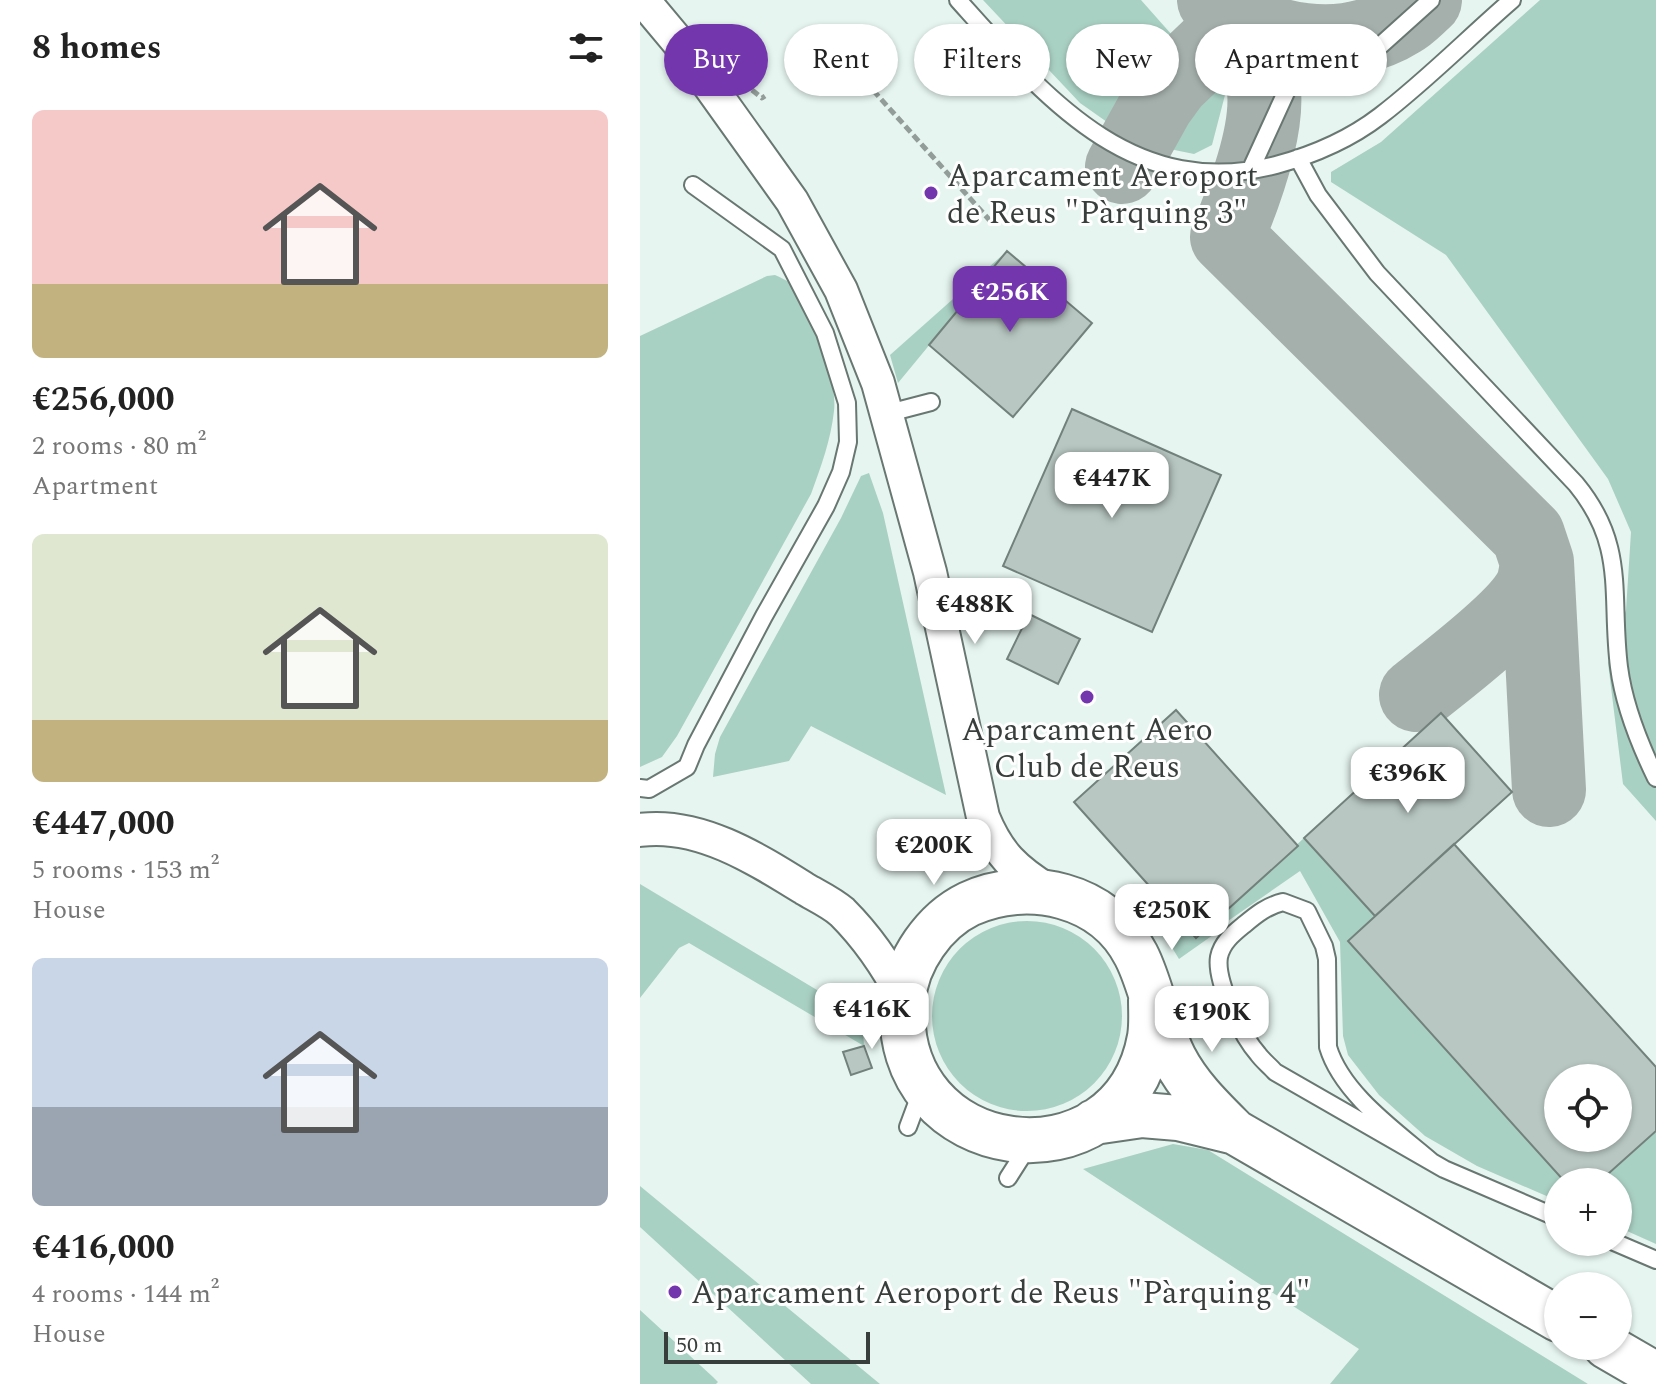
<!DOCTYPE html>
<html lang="en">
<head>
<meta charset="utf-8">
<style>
  :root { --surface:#fff; --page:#f6f6f6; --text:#222; --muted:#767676; --accent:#7336ac }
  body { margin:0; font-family:Spectral,serif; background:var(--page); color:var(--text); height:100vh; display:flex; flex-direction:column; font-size:30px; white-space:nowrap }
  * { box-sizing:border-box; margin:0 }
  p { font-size:26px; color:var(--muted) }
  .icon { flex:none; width:44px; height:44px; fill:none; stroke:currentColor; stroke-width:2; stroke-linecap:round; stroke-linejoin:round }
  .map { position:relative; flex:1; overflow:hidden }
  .details { display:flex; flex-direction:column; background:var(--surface); width:640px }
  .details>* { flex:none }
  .banner { position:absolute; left:24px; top:24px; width:760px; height:72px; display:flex; gap:16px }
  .controls { position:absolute; left:904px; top:1064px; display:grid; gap:16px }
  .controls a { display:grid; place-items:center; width:88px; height:88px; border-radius:50%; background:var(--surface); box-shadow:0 2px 6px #0004; font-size:40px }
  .scale { position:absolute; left:24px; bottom:20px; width:206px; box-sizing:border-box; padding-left:8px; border:4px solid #383e3c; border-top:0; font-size:22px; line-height:28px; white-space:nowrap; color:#383e3c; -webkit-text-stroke:6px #fefefe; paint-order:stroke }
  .price { position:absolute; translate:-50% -68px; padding:0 18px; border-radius:16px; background:#fff; color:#222; font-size:26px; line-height:52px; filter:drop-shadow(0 2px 4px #0008) }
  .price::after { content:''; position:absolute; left:50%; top:48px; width:24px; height:18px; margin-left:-12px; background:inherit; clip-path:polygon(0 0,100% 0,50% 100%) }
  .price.active { background:var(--accent); color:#fff }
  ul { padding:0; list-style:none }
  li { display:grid; align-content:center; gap:16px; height:424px; padding:0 32px }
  li span { display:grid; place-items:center; height:248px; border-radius:12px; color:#555 }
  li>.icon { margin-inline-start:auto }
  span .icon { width:144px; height:144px; fill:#fffc; stroke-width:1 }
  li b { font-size:34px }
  h2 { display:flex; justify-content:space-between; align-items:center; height:96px; padding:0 32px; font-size:34px }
  .chip { padding:0 28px; border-radius:36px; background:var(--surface); box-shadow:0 2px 6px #0004; font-size:28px; line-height:72px }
  .chip.active { background:var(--accent); color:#fff }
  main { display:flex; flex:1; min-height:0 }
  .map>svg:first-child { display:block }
  .green { fill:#a9d1c3 }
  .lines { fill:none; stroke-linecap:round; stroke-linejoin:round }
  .taxiway { stroke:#a5b0ac; stroke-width:74 }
  .building { fill:#b8c7c2; stroke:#73817c; stroke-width:2; fill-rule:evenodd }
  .service-casing { stroke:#697772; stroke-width:20 }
  .minor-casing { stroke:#697772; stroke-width:36 }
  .secondary-casing { stroke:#697772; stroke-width:48 }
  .path { stroke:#929c99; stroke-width:5; stroke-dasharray:8 4; stroke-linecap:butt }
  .service { stroke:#fff; stroke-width:16 }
  .minor { stroke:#fff; stroke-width:32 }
  .secondary { stroke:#fff; stroke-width:44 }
  .poi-dot { fill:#7336ac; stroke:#fefefe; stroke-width:3 }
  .labels { text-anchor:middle; stroke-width:6; stroke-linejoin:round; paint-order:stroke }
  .poi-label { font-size:32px; fill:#383e3c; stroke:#fefefe; text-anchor:start }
</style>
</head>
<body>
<main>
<section class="details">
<h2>8 homes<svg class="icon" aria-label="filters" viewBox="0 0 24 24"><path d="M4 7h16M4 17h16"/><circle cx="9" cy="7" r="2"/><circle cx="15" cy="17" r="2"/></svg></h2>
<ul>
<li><span style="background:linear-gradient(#f6c9c9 70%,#c2b280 0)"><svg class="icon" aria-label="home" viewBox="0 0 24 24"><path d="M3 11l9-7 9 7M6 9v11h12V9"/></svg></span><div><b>€256,000</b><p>2 rooms · 80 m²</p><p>Apartment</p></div></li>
<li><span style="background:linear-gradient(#dfe7d0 75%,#c2b280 0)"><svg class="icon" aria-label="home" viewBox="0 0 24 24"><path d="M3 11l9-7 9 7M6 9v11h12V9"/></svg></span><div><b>€447,000</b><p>5 rooms · 153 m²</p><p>House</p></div></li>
<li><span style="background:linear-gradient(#c9d6e8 60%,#9aa5b1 0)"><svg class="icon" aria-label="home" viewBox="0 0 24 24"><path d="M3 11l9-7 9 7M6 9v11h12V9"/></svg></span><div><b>€416,000</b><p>4 rooms · 144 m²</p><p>House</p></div></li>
</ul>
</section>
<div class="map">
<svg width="1016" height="1384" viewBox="0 0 1016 1384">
  <rect width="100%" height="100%" fill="#e6f5f0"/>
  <path class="green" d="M343 0H501L532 35 507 95 484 134 440 103Z
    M900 0H1016V821L983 784 968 663 986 610 991 532 968 479 806 255 691 182V172L741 142Z
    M578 88 585 95 572 145 554 154 515 146C533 104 536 104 578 88Z
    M367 251 258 383 250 355Z
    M135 275C141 278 147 280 151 284 172 309 198 379 194 411 191 439 181 467 171 494L37 736 22 757 0 767V336L127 276Z
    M229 473 243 513 306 795 171 726 149 761 73 777 75 754 80 737 201 518 221 476Z
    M664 838 735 916 708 941 925 1182H918V1201L837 1166 785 1136 739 1095 708 1055 703 1036 700 942 660 871 572 932 573 935 539 959 520 928 498 901 508 885 557 937Z
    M0 884 222 1017 224 1046 49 943 39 948 0 998Z
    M292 1016a95 95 0 1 1 190 0a95 95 0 1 1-190 0Z
    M1016 1131V1244L978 1227V1182H959Z
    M533 1144 568 1150 948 1384H690L719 1349 443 1169Z
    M0 1186 240 1384H171L0 1227Z
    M0 1310 73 1377 78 1382 76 1384H0Z"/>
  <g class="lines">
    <path class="taxiway" d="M574 0C623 44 704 56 761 20 770 15 777 7 785 0
      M482 167 517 104 533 82 599 19C610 41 621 67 624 91 628 133 603 199 587 237L888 535 897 562 909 790
      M776 695C804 673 878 617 892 587 895 579 896 571 897 562"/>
  </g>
  <path class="building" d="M367 251 452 323 373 417 289 345Z
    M432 409 581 475 512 632 363 566Z
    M389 614 440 639 418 684 367 659Z
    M536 710 658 846 556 938 434 802Z
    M801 713 872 792 735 916 664 838Z
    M814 844 1016 1067V1131L959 1182H925L708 941ZM918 1078H978V1138H918Z
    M224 1046 232 1068 211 1075 203 1052Z"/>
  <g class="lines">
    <g class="service-casing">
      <path id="service" d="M318 0C405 97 492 202 636 165 673 155 710 139 740 116 786 81 828 38 872 0
        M658 158 678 195 737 273 936 484C987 546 970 594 979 667 984 706 999 743 1016 778
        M610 171 653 77 722 62 791 0
        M245 414 291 402
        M0 788 9 789 47 767 56 745 124 616 186 506 201 472 208 442 207 403 185 333 142 249 53 185
        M268 1127 281 1092
        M792 1162C756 1131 702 1094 688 1047L687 959 684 946 667 911 643 902C627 906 617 914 605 924 594 933 582 942 579 957 575 981 602 1036 618 1054 623 1061 630 1066 635 1072L804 1169 918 1218
        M368 1178 391 1142
        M974 1242 1016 1260"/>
    </g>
    <g class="minor-casing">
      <path id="minor" d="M3 0 39 43 152 201 201 290 238 383 290 572 343 817C358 854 375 870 409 891
        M0 830C59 822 117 859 165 889 177 896 192 903 202 912 227 937 247 966 263 997"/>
    </g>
    <g class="secondary-casing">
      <path id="secondary" d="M511 1000C511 1012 512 1025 510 1037 482 1194 249 1164 263 1000 266 961 294 921 329 904 388 877 465 894 496 955 512 986 517 1025 534 1058 549 1087 572 1109 595 1132L918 1319
        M454 1122 502 1115 538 1118 595 1132
        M966 1346 1016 1375"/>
    </g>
    <path class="path" d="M185 43 188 40 353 224
      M112 90 122 98 125 96"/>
    <use href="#service" class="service"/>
    <use href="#minor" class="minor"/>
    <use href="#secondary" class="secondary"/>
  </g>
  <g class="poi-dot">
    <circle cx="291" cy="193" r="8"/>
    <circle cx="447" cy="697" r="8"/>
    <circle cx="35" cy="1292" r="8"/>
  </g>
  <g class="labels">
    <g class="poi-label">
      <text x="307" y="186">Aparcament Aeroport<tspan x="307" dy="37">de Reus "Pàrquing 3"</tspan></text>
      <text x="447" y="740" text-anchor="middle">Aparcament Aero<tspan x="447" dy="37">Club de Reus</tspan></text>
      <text x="51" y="1303">Aparcament Aeroport de Reus "Pàrquing 4"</text>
    </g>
  </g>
</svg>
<div class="controls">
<a><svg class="icon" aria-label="locate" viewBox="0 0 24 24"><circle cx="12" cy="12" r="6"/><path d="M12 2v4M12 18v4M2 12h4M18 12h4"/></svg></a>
<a>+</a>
<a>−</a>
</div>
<div class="scale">50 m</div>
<b class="price active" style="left:370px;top:334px">€256K</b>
<b class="price" style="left:472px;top:520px">€447K</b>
<b class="price" style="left:335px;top:646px">€488K</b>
<b class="price" style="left:768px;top:815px">€396K</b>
<b class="price" style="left:294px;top:887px">€200K</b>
<b class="price" style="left:532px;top:952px">€250K</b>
<b class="price" style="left:232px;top:1051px">€416K</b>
<b class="price" style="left:572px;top:1054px">€190K</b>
<div class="banner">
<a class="chip active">Buy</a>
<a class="chip">Rent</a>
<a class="chip">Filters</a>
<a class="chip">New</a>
<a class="chip">Apartment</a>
</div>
</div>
</main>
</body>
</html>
